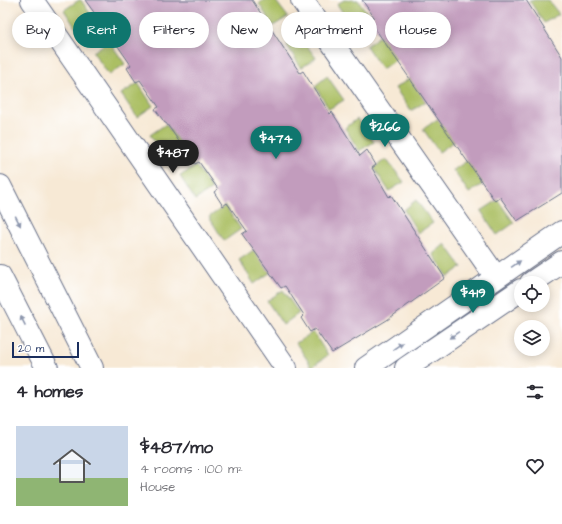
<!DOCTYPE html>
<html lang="en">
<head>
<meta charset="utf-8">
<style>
  :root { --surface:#fff; --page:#f7f7f7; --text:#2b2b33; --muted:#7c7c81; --accent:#0f766e }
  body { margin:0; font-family:"Architects Daughter",sans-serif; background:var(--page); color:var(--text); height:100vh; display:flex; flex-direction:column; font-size:15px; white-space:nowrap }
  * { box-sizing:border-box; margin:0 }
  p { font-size:13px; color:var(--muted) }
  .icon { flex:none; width:22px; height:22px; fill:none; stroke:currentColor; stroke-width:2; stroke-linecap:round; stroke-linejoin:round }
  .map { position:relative; height:368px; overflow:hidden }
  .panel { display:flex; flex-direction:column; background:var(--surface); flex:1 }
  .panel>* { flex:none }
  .guide { position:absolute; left:12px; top:12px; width:538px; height:36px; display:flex; gap:8px }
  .buttons { position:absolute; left:514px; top:276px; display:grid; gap:8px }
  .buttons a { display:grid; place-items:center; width:36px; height:36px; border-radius:50%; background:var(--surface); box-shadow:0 2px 10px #0003; font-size:20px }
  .scale { position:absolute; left:12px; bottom:10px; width:67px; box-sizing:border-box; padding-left:4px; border:2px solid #1b2f5e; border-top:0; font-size:11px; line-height:14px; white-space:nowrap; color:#1b2f5e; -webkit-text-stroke:3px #fff; paint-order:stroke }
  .price { position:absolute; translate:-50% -34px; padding:0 9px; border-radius:14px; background:var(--accent); color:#fff; font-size:13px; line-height:26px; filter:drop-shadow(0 1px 2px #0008) }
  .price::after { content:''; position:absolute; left:50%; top:24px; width:12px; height:9px; margin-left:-6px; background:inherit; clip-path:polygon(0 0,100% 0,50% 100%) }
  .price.current { background:#222; color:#fff }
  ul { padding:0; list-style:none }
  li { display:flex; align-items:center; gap:12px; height:100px; padding:0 16px }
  li span { display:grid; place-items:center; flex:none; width:112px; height:80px; border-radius:0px; color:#555 }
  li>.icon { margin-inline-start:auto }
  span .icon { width:48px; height:48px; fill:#fffc; stroke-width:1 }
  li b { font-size:17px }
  h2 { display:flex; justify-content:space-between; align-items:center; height:48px; padding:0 16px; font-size:17px }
  .chip { padding:0 14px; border-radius:18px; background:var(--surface); box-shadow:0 2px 10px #0003; font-size:14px; line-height:36px }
  .chip.current { background:var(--accent); color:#fff }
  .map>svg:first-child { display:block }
  .green { fill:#abbf64; stroke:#637761 }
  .building { fill:#c29cbd }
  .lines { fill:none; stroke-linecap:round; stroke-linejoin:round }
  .street-casing { stroke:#687088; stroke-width:24 }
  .secondary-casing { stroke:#687088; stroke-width:24 }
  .highway-casing { stroke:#687088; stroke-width:24 }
  .street { stroke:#fff; stroke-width:22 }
  .secondary { stroke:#fff; stroke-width:22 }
  .highway { stroke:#fff; stroke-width:22 }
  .oneway { fill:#8d97ae }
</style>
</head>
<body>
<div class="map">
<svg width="562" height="368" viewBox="0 0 562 368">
  <rect width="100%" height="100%" fill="#fff"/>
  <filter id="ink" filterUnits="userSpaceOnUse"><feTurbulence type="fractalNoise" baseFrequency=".025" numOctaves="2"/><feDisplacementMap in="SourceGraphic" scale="8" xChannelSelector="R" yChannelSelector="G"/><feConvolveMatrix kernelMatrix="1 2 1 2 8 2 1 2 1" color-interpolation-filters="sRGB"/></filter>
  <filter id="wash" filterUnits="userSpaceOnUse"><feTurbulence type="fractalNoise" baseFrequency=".012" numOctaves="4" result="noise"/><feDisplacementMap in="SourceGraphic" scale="16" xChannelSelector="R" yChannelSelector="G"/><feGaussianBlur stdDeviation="0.9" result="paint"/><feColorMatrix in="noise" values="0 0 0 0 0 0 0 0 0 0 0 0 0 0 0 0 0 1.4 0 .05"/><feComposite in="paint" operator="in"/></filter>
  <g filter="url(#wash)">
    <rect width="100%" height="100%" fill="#f7e9d5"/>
    <path class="green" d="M79 0H81L96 22 79 33 64 10Z
      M263 0H275L288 17 273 26 259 4Z
      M344 0H358L370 17 353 28 337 4Z
      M529 0H548L559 14 544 23Z
      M382 34 398 58 382 69 366 46Z
      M299 35 316 58 301 68 287 45Z
      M109 41 125 64 109 75 93 52Z
      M327 76 344 100 329 109 315 86Z
      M412 77 428 100 411 111 395 88Z
      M138 83 153 106 137 117 121 94Z
      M439 118 455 141 439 152 423 129Z
      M357 119 374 142 359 151 345 128Z
      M166 124 182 147 166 158 150 135Z
      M386 159 404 182 389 191 374 168Z
      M470 159 486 182 469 193 453 170Z
      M196 166 212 189 195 200 180 176Z
      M416 200 433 223 418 233 404 210Z
      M498 200 514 223 497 235 481 211Z
      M225 206 241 229 224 241 209 217Z
      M445 244 462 267 448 277 433 254Z
      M255 249 271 272 254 284 239 260Z
      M283 290 299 313 283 325 267 301Z
      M313 332 328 355 312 367 296 343Z"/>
    <g id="blocks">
      <path class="building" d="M85 0H252L300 73 303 71 330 114 332 112 360 156 367 150 376 165 372 168 389 197 391 195 445 278 387 320 332 353 315 329 310 332 301 318 304 315 285 286 281 288 242 234 247 231 227 203 223 206 214 192 218 189 199 162 195 164 166 123H165L155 109 159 107 140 80 136 82 127 68 131 65 111 36 106 38 98 26 101 22Z
        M362 0H526L562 57V193L517 221 500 197 495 201 369 20 374 17Z"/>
    </g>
  </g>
  <g filter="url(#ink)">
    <use href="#blocks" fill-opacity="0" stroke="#687088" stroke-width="1"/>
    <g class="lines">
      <g class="street-casing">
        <path id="street" d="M32 0 286 368
          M302 0 496 277"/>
      </g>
      <g class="secondary-casing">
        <path id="secondary" d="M531 283 562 262
          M366 368 562 232
          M406 368 521 290"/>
      </g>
      <g class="highway-casing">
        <path id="highway" d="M0 186 92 368
          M0 276 47 368"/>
      </g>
      <use href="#street" class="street"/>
      <use href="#secondary" class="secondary"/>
      <use href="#highway" class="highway"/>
    </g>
    <defs><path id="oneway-solid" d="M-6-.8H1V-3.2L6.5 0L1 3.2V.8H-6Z"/></defs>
    <g class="oneway">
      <use href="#oneway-solid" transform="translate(18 221) rotate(63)"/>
      <use href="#oneway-solid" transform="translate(516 264) rotate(-35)"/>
      <use href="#oneway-solid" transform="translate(23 321) rotate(-117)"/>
      <use href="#oneway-solid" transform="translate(454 335) rotate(146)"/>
      <use href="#oneway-solid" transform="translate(398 346) rotate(-35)"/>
    </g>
  </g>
</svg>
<div class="buttons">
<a><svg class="icon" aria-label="locate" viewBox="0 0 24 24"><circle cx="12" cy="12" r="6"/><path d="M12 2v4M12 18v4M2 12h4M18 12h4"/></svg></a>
<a><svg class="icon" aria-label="layers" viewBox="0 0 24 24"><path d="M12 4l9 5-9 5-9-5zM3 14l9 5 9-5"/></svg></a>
</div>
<div class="scale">20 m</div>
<b class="price" style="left:385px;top:148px">$266</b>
<b class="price" style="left:276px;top:160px">$474</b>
<b class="price current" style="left:173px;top:174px">$487</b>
<b class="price" style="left:473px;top:314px">$419</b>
<div class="guide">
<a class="chip">Buy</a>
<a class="chip current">Rent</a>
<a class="chip">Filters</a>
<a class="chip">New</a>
<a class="chip">Apartment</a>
<a class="chip">House</a>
</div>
</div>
<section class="panel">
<h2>4 homes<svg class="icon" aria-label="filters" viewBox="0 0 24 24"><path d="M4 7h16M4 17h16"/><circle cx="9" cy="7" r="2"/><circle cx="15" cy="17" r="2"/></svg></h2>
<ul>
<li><span style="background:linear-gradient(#c9d6e8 65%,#8fb573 0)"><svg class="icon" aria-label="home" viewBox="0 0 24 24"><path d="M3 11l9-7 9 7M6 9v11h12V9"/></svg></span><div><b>$487/mo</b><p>4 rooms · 100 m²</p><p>House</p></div><svg class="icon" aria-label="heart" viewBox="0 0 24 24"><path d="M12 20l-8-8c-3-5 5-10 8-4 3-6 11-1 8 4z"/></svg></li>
</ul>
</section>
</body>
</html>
